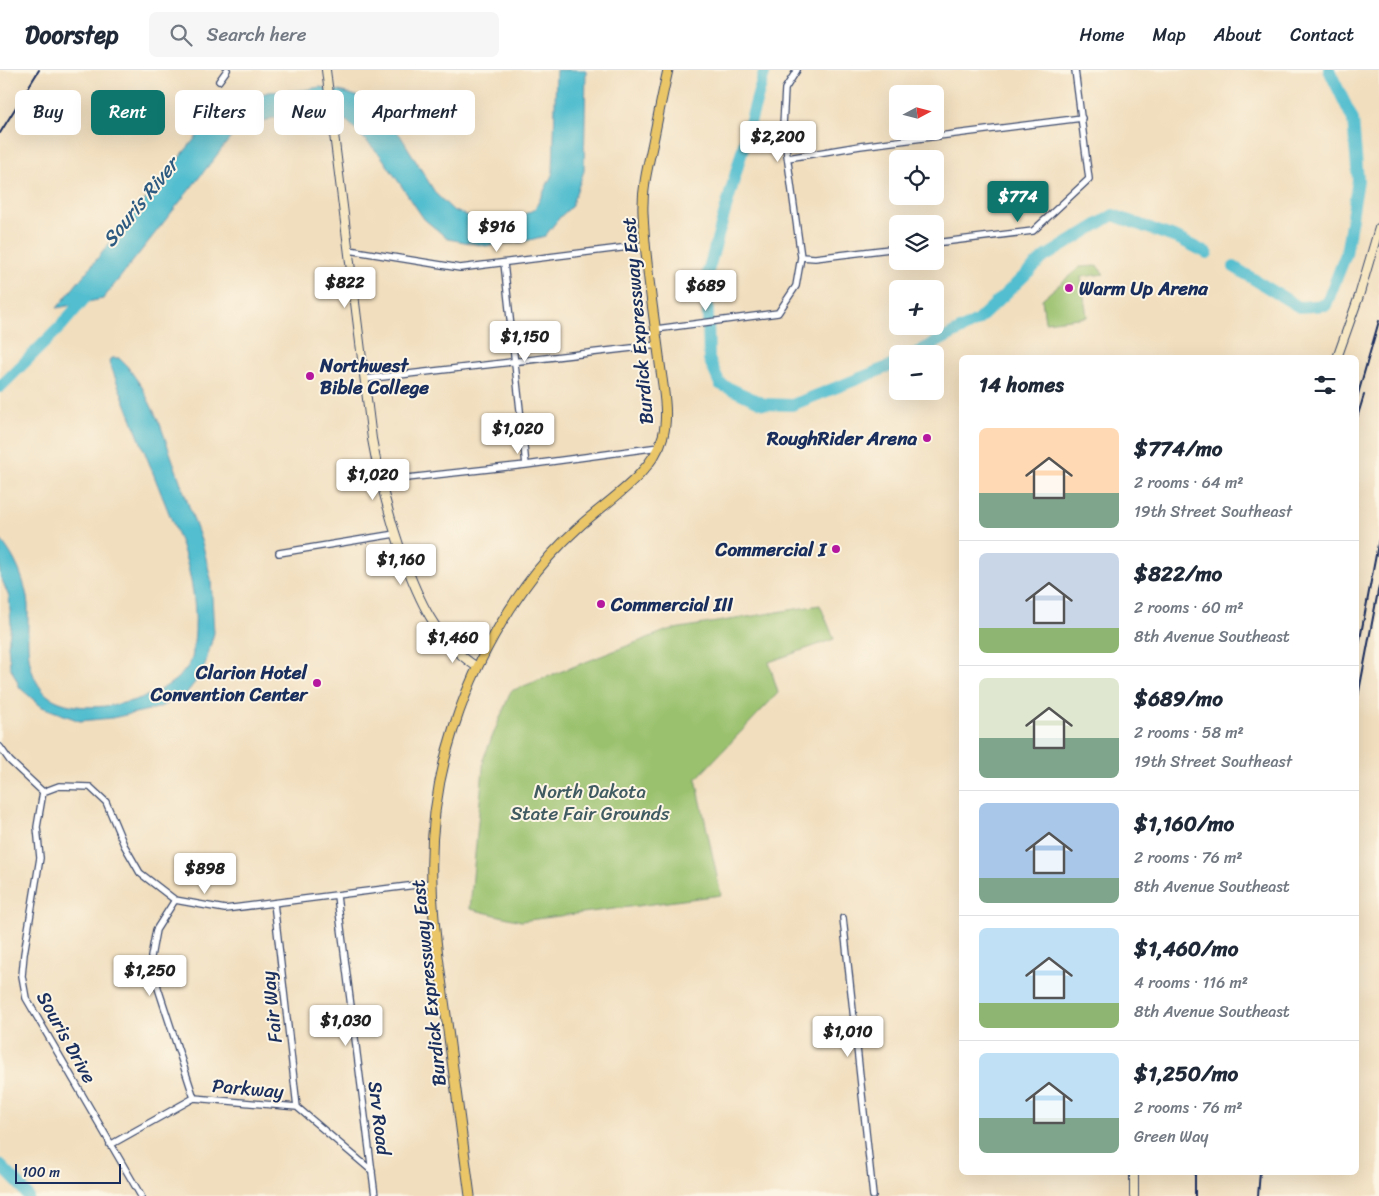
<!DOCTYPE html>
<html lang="en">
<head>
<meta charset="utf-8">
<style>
  :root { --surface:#fff; --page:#f6f6f7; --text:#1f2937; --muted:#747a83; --line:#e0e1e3; --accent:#0f766e }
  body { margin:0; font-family:Sriracha,sans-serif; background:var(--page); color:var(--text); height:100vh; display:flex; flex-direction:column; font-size:19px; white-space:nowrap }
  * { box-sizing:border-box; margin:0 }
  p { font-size:16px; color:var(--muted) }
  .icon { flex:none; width:28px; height:28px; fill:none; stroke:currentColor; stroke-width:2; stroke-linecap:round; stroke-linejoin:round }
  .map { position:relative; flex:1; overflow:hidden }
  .drawer { position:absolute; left:959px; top:285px; width:400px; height:820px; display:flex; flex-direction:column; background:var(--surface); border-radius:8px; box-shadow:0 5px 20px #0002 }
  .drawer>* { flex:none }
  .guide { position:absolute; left:15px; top:20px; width:475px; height:45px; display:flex; gap:10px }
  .needle { width:32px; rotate:83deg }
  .controls { position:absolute; left:889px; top:15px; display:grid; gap:10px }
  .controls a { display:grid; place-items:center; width:55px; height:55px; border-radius:8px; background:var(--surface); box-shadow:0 5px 20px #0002; font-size:25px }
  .scale { position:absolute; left:15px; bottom:12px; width:106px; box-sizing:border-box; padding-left:5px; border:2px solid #1b2f5e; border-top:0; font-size:14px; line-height:18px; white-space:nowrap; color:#1b2f5e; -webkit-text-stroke:4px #fcf5e5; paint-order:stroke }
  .price { position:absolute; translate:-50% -42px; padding:0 11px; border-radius:5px; background:#fff; color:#222; font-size:16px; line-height:32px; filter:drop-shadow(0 1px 2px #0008) }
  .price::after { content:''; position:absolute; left:50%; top:30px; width:15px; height:11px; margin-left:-8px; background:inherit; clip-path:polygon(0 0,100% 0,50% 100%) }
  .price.on { background:var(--accent); color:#fff }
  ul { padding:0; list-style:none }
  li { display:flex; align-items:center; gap:15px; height:125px; padding:0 20px }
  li+li { border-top:1px solid var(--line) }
  li span { display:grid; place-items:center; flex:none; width:140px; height:100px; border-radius:8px; color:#555 }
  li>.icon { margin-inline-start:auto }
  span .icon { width:60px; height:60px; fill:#fffc; stroke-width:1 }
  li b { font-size:21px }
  h2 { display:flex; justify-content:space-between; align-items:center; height:60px; padding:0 20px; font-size:21px }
  .pill { padding:0 18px; border-radius:8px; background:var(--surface); box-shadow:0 5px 20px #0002; font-size:18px; line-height:45px }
  .pill.on { background:var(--accent); color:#fff }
  header { display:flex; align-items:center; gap:30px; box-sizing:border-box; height:70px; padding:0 25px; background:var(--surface); border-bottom:1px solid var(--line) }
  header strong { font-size:24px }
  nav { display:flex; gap:28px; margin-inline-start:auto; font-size:18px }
  .search { width:350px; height:45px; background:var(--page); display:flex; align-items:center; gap:12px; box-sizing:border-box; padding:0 18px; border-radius:8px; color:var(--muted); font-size:19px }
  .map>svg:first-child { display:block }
  .green { fill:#9ac16d; stroke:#5a7866 }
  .water { fill:#53becf; stroke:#377696 }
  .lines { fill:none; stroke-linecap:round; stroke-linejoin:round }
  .river { stroke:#53becf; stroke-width:12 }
  .street-casing { stroke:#3b496c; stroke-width:8 }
  .secondary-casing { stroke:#3b496c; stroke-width:10 }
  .primary-casing { stroke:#3b496c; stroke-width:11 }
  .street { stroke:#fff; stroke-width:5.5 }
  .secondary { stroke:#f7e8c3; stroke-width:8 }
  .primary { stroke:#eac669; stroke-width:9 }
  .rail { stroke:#1b2f5e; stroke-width:2 }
  .poi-dot { fill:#b5179e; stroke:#fcf5e5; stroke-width:2 }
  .labels { text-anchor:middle; stroke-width:4; stroke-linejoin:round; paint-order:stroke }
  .poi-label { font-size:19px; font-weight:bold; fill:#1b2f5e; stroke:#fcf5e5; text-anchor:start }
  .street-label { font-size:19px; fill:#1b2f5e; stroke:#fcf5e5 }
  .park-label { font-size:19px; fill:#415b62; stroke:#fcf5e5 }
  .water-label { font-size:20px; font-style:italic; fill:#2c5a80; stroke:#fcf5e5 }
</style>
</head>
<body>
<header>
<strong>Doorstep</strong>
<div class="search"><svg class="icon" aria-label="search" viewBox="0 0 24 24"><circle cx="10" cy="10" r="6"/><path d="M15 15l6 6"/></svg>Search here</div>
<nav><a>Home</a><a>Map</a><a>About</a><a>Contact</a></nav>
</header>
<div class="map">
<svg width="1379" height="1126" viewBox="0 0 1379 1126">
  <rect width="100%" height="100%" fill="#fcf5e5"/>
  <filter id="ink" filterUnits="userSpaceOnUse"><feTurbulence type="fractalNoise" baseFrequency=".02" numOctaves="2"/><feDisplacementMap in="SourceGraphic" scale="10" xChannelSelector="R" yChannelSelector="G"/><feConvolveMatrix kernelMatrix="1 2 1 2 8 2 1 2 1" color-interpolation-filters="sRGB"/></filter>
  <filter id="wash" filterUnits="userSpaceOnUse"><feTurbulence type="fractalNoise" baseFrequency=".0096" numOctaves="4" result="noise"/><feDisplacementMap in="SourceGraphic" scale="20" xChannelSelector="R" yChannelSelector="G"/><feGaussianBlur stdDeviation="1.12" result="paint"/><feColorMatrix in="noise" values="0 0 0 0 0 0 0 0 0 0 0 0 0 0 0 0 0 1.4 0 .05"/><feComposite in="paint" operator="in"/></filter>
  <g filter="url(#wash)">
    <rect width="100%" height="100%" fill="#f1debe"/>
    <path class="green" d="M1097 196 1104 204 1081 207 1087 247 1045 252 1042 229 1080 197Z
      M820 535 834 569 769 592 778 623 696 709 721 825 521 851 470 839 484 687 511 621 668 560Z"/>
    <path class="water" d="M556 0H586L584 101 571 137 560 147 545 166 522 172 487 176 448 169 424 149 381 86 347 51 321 44 272 48 232 66 103 229 57 238 219 39 268 22 303 20 320 17 343 22 366 29 400 65 436 124 454 141 478 149 511 151 535 139 553 103Z
      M111 288H119L127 296 142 317 160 354 203 476 211 509 214 563 203 602 185 625 158 638 112 648 80 651 42 637 20 618 10 596 8 575 11 554 9 527 0 505V469C15 486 26 512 28 535 29 564 22 602 47 625 80 652 177 630 192 588 193 584 193 578 194 573 198 540 192 508 182 476L109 292Z"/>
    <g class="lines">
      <path class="river" d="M765 0 707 205 709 289 720 314 764 334 792 335 898 293
        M1234 197 1299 237 1326 235 1346 184 1358 110 1353 50 1329 0
        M914 284 977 251 1043 188 1113 145 1179 169 1207 183
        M0 317 61 256 90 222
        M0 1095 19 1114 28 1126"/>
    </g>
  </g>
  <g filter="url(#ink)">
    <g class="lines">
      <g class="street-casing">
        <path id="street" d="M219 11 227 0
          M788 88 860 76 1082 48
          M935 173 1033 161 1089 109 1075 0
          M349 180 460 198 645 175
          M801 187 815 188 898 178
          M504 193 526 395
          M656 259 778 243 796 216 801 187 783 56 785 19 797 0
          M365 309 658 275
          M380 411 526 395 659 377
          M279 483 395 464
          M0 677 10 691 43 722
          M43 722 59 716 90 717 106 732 124 775 140 803 175 830 225 839 432 813
          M43 722 37 757 40 788 24 884 22 906 26 928 141 1126
          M337 826 375 1126
          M175 830 156 860 151 887 158 918 194 1028
          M274 833 297 1037
          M843 848 873 1126
          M110 1075 194 1028 297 1037 372 1101"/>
      </g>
      <g class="secondary-casing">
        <path id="secondary" d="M326 0 372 369C379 408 389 446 402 484 418 528 436 571 477 597
          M1337 288 1359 226 1379 158
          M1134 1102V1126"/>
      </g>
      <g class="primary-casing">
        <path id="primary" d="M470 1126C462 1066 454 1006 446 945 440 901 433 857 432 813 428 707 463 603 525 517 541 494 561 473 582 454 609 430 653 403 663 366 669 344 663 317 660 294 654 244 645 194 643 143 642 121 647 99 652 77 657 52 662 26 668 0"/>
      </g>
      <use href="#street" class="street"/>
      <use href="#secondary" class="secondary"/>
      <use href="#primary" class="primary"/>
      <path class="rail" d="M0 63 39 0
        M1356 331 1379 251
        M1356 351 1364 325
        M1356 590 1379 469
        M1356 637 1379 516
        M1195 1102V1126
        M1258 1126 1260 1102"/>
    </g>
  </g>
  <g class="poi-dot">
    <circle cx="1069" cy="218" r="5"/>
    <circle cx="310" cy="306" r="5"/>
    <circle cx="927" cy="368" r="5"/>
    <circle cx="836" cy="479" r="5"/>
    <circle cx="601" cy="534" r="5"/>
    <circle cx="317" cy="613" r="5"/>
  </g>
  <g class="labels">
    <g class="poi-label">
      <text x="1079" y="225">Warm Up Arena</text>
      <text x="320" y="302">Northwest<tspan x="320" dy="22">Bible College</tspan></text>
      <text x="917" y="375" text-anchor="end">RoughRider Arena</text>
      <text x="826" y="486" text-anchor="end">Commercial I</text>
      <text x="611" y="541">Commercial III</text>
      <text x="307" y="609" text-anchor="end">Clarion Hotel<tspan x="307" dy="22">Convention Center</tspan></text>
    </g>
    <g class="street-label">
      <text transform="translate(637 251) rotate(-95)" y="7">Burdick Expressway East</text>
      <text transform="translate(428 913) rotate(-96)" y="7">Burdick Expressway East</text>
      <text transform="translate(271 937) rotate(-96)" y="7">Fair Way</text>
      <text transform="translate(67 967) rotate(61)" y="7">Souris Drive</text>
      <text transform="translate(248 1018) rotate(5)" y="7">Parkway</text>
      <text transform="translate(380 1048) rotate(83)" y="7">Srv Road</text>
    </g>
    <g class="park-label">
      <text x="590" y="728">North Dakota<tspan x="590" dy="22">State Fair Grounds</tspan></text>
    </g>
    <g class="water-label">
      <text transform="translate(140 132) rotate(-51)" y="7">Souris River</text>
    </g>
  </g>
</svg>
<div class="controls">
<a><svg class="needle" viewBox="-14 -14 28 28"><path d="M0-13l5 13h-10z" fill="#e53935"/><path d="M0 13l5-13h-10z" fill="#747a83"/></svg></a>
<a><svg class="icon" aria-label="locate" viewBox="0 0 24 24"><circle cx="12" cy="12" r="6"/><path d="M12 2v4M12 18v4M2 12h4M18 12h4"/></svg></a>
<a><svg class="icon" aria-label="layers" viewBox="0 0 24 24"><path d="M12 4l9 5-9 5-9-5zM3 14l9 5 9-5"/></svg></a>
<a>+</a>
<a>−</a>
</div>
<div class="scale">100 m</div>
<b class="price" style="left:778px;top:93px">$2,200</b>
<b class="price on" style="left:1018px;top:153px">$774</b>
<b class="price" style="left:497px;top:183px">$916</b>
<b class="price" style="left:345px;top:239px">$822</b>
<b class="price" style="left:706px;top:242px">$689</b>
<b class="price" style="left:525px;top:293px">$1,150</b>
<b class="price" style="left:518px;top:385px">$1,020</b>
<b class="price" style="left:373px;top:431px">$1,020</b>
<b class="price" style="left:401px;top:516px">$1,160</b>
<b class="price" style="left:453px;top:594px">$1,460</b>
<b class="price" style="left:205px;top:825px">$898</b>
<b class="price" style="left:150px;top:927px">$1,250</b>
<b class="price" style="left:346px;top:977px">$1,030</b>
<b class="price" style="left:848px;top:988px">$1,010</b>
<div class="guide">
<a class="pill">Buy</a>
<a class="pill on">Rent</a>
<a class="pill">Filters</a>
<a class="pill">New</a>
<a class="pill">Apartment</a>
</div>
<section class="drawer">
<h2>14 homes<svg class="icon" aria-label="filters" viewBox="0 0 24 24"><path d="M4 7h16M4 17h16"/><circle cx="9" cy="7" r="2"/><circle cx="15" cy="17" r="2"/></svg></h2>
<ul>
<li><span style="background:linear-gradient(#ffd9b3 65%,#7fa58c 0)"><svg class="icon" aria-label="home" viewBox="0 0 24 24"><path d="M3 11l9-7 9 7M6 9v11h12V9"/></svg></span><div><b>$774/mo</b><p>2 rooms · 64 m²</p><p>19th Street Southeast</p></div></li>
<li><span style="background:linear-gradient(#c9d6e8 75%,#8fb573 0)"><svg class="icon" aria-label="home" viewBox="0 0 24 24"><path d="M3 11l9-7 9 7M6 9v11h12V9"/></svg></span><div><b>$822/mo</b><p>2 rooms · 60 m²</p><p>8th Avenue Southeast</p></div></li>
<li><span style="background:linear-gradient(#dfe7d0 60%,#7fa58c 0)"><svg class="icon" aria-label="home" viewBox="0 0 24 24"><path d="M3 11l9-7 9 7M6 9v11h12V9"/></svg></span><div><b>$689/mo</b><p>2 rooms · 58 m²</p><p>19th Street Southeast</p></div></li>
<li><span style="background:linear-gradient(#a9c7e8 75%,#7fa58c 0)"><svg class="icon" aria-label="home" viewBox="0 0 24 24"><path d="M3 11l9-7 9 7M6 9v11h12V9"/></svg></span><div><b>$1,160/mo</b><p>2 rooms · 76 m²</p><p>8th Avenue Southeast</p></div></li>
<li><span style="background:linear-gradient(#bfe0f5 75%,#8fb573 0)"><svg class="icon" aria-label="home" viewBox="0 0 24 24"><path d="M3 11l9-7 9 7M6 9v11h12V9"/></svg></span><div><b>$1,460/mo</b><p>4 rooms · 116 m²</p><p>8th Avenue Southeast</p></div></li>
<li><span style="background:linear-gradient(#bfe0f5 65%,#7fa58c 0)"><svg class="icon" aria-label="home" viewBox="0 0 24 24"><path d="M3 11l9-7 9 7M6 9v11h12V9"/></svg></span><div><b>$1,250/mo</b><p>2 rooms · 76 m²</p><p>Green Way</p></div></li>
</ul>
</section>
</div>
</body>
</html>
